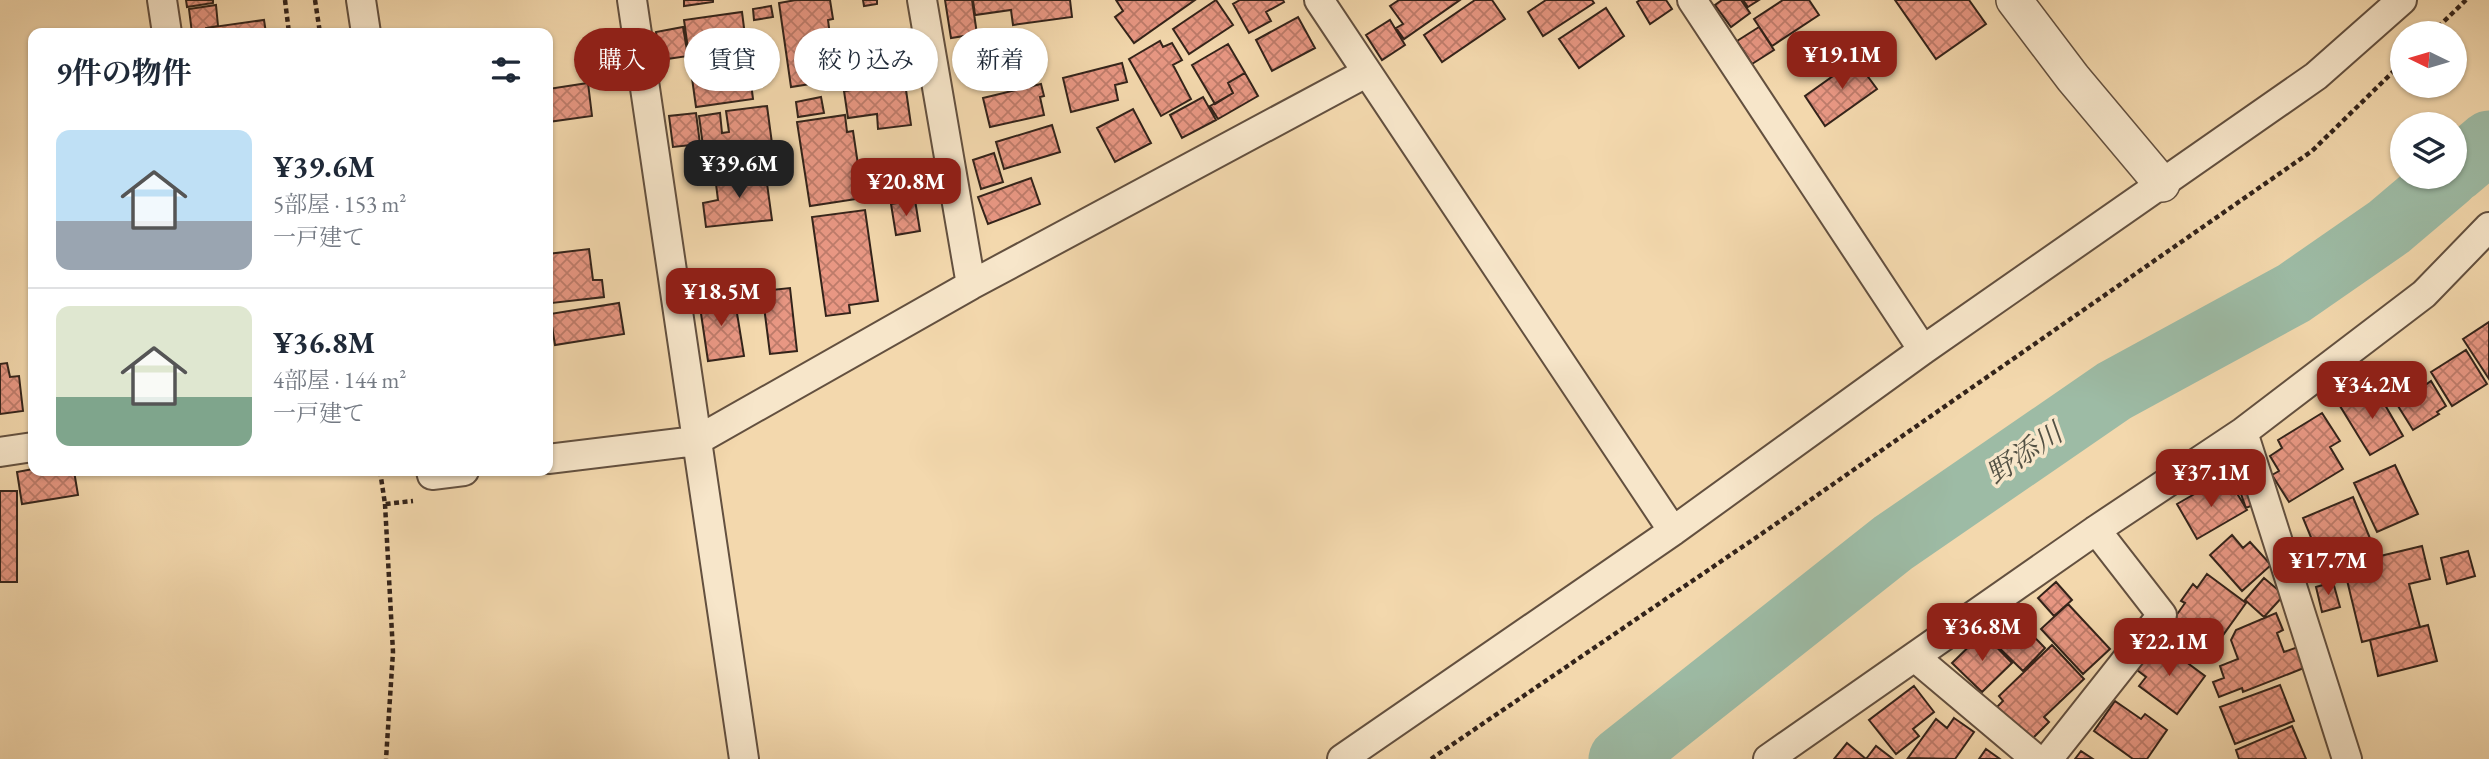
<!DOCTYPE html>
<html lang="ja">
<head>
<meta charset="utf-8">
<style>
  :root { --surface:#fff; --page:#f6f6f7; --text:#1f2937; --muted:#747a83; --line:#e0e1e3; --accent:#8f2418 }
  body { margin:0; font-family:"EB Garamond","Noto Serif JP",serif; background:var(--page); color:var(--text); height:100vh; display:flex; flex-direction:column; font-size:26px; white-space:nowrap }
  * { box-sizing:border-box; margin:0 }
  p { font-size:23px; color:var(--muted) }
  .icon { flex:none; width:38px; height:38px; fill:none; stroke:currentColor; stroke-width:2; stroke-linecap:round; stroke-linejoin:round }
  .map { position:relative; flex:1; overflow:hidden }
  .details { position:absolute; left:28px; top:28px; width:525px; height:448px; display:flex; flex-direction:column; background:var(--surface); border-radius:14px; box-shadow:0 2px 5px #0004 }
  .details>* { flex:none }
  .hud { position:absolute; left:574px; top:28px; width:665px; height:63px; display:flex; gap:14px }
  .needle { width:46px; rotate:275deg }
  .fabs { position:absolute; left:2390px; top:21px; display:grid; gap:14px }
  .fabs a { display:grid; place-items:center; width:77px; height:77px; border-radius:50%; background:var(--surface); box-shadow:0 2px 5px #0004; font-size:35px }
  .price { position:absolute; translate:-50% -60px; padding:0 16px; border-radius:14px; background:var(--accent); color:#fff; font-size:23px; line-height:46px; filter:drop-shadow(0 2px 4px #0008) }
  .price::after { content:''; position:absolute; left:50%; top:42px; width:21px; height:16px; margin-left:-10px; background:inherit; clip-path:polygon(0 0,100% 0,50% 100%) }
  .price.on { background:#222; color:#fff }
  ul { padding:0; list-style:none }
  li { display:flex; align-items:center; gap:21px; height:175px; padding:0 28px }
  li+li { border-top:2px solid var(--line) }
  li span { display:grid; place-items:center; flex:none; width:196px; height:140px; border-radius:14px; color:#555 }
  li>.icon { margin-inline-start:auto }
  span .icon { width:84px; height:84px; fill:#fffc; stroke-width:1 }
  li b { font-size:30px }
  h2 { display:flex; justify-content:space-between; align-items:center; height:84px; padding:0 28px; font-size:30px }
  .chip { padding:0 24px; border-radius:32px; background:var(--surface); box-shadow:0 2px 5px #0004; font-size:24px; line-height:63px }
  .chip.on { background:var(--accent); color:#fff }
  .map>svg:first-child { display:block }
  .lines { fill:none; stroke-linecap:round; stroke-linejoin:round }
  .river { stroke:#9dbba5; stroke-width:63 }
  .building { fill:url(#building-cross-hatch); stroke:#33231a; stroke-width:2 }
  .minor-casing { stroke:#63503f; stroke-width:32 }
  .tertiary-casing { stroke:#63503f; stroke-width:38 }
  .path { stroke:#33231a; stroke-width:4.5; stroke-dasharray:5 3.5; stroke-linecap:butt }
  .minor { stroke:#f7e6ca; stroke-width:28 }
  .tertiary { stroke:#f7e6ca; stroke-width:35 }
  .labels { text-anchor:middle; stroke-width:7; stroke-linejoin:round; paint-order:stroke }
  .water-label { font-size:28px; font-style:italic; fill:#535144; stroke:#f7e6ca }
</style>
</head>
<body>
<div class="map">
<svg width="2489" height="759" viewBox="0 0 2489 759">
  <defs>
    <pattern id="building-cross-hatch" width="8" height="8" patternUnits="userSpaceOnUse" patternTransform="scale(1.75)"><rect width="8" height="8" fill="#e89783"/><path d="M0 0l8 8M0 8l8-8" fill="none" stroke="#bd7b6a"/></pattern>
  </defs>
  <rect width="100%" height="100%" fill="#f3d8ad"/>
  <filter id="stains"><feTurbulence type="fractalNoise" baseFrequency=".00286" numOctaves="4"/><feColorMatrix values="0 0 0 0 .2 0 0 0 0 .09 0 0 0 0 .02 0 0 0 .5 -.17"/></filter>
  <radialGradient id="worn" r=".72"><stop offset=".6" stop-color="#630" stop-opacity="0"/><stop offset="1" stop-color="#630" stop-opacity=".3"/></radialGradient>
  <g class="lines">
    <path class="river" d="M2455 171 2489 142
      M1620 759 1893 543 2114 391 2294 293 2389 227 2448 177"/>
  </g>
  <path class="building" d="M186 0H213V3L187 7Z
    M684 0H713V2L684 6Z
    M796 0H830L833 19 828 20 836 80 791 87 779 3Z
    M863 0H877V4L864 6Z
    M945 0H972L977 34 951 38Z
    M973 0H1070L1072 17 1013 25 1011 10 975 15Z
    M1116 0H1195L1134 43 1115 17 1123 11Z
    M1216 0 1233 25 1189 54 1173 29Z
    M1240 0H1283L1284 2 1266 12 1271 21 1249 33 1233 4Z
    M1399 0H1460L1404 39 1396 28 1403 24 1390 6Z
    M1475 0H1492L1505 19 1442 62 1424 35Z
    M1546 0H1592L1594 3 1543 36 1528 12Z
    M1640 0H1666L1672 9 1650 24 1637 2Z
    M1722 0H1741L1750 13 1731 27 1715 5Z
    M1743 0H1759L1748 7Z
    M1783 0H1809L1819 15 1772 46 1754 19Z
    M1895 0H1969L1986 24 1936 59Z
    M216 5 218 26 206 28V33H192L189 9Z
    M771 6 773 17 754 20 753 9Z
    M1606 8 1624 36 1579 68 1559 39Z
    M742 12 753 99 696 107 684 20Z
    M1298 17 1315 48 1272 71 1256 40Z
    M264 20 266 33H206V28Z
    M1390 20 1405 45 1382 60 1366 35Z
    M683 27 688 56 660 60 656 32Z
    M1759 27 1774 50 1752 64 1737 41Z
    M1028 32 1029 36 1033 35 1042 70 991 84 982 43Z
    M1160 41 1163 47 1172 43 1182 60 1173 65 1191 99 1161 116 1129 59Z
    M1228 44 1245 73 1228 83 1233 93 1215 104 1192 65Z
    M1864 54 1874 68 1866 74 1877 89 1825 126 1805 96Z
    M1122 63 1127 82 1115 85 1118 100 1071 112 1063 78Z
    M1245 73 1258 96 1218 119 1210 106 1233 93 1228 83Z
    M588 83 592 116 548 122V89Z
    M905 83 911 125 878 129 877 114 848 118 844 91Z
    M1041 84 1044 96 1040 97 1044 115 990 127 983 98Z
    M821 97 824 113 798 117 796 102Z
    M1203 97 1216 120 1182 138 1170 115Z
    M767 106 773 151 747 155 745 148 727 150 728 158 705 161 699 116 720 113 722 133 729 132 726 111Z
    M1133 109 1151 143 1115 162 1097 128Z
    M696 113 700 144 673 147 669 116Z
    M845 115 847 132 853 131 863 198 810 206 797 122Z
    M1052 125 1060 152 1004 169 996 142Z
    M994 153 1003 182 981 189 973 160Z
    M765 169 772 220 706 227 703 203 718 200 715 176Z
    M1031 178 1040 204 988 224 978 197Z
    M915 200 920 231 896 235 891 204Z
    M865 210 878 301 849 305 850 313 826 316 812 217Z
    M589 249 593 280H602L604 297 552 303 548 254Z
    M790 288 797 351 770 354 762 291Z
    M734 295 744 356 708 361 699 300Z
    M619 303 624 334 555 345 550 314Z
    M2489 322V379L2463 339Z
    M2466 350 2487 384 2452 406 2431 372Z
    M7 363 10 377 19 376 23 411 0 414V364Z
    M2407 366 2421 388 2431 381 2446 406 2437 412 2439 414 2413 430 2383 382Z
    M2374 386 2403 436 2370 455 2340 406Z
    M2322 413 2340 441 2330 447 2343 469 2289 502 2272 475 2279 471 2270 456 2282 448 2278 440Z
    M2245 464 2258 503 2246 508 2232 469Z
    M2395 465 2418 514 2377 532 2354 483Z
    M33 469 74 471 78 495 22 504 17 472Z
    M2212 484 2218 493 2232 485 2247 510 2197 539 2177 504Z
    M0 491H17V582H0Z
    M2353 497 2374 548 2324 569 2303 518Z
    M2232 535 2243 548 2250 542 2271 565 2242 591 2210 555Z
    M2422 546 2430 579 2409 584 2420 627 2362 642 2345 572 2378 564 2376 557Z
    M2468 551 2475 576 2447 584 2441 558Z
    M2207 574 2246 603 2211 652 2171 623 2185 603 2181 601 2193 584 2197 588Z
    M2264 578 2284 595 2264 617 2245 600Z
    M2056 582 2072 600 2054 616 2038 598Z
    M2333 582 2340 607 2322 612 2316 587Z
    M2068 604 2110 649 2083 674 2041 629Z
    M2010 612 2045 648 2023 671 1987 636Z
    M2276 613 2283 630 2277 633 2284 652 2301 646 2309 666 2243 692 2242 688 2219 697 2213 682 2224 678 2220 666 2238 659 2231 640 2236 630Z
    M2428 625 2437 661 2378 676 2370 640Z
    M1983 633 2012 663 1982 692 1952 663Z
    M2158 641 2205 676 2177 714 2139 686 2146 677 2137 670Z
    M2052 645 2084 679 2044 717 2049 722 2030 741 1997 707 2003 701 1999 696Z
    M2280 685 2294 721 2235 744 2220 707Z
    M1914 686 1934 712 1913 729 1919 736 1896 754 1869 720Z
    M2115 701 2141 719 2145 714 2167 730 2147 759H2133L2094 731Z
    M1954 718 1974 732 1955 759 1908 758 1936 719 1947 728Z
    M2292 726 2306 759H2239L2236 750Z
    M1847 743 1866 759 1876 746 1893 759H1834Z
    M1986 749 2000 759H1979Z
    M2081 751 2093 759H2075Z"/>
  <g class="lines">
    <g class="minor-casing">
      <path id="minor" d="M162 0 167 33
        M361 0 366 33
        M632 0 744 759
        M922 0 971 285
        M1319 0 1673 531
        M1692 0 1923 350
        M2243 432 2347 759
        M0 452 33 447
        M548 459 696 441 971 285 1366 73
        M431 471 432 475 464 471
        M1916 658 2036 759
        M1342 759 1673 531 1923 350 2316 76 2402 0
        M1768 759 2096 530 2243 432 2424 294 2489 227
        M2048 759 2162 615 2096 530"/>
    </g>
    <g class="tertiary-casing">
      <path id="tertiary" d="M2014 0 2073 78 2162 184"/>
    </g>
    <path class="path" d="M285 0 289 33
      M315 0 320 33
      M2432 33 2466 0
      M380 471 385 504 413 501
      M385 504 393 652 386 759
      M1431 759 1770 528 2312 151 2403 62"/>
    <use href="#minor" class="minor"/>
    <use href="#tertiary" class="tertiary"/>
  </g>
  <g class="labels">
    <g class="water-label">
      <text transform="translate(2024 453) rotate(-34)" y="10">野添川</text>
    </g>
  </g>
  <rect width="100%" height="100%" filter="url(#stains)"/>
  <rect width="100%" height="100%" fill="url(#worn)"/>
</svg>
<div class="fabs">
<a><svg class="needle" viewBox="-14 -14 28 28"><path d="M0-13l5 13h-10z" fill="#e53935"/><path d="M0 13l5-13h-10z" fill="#747a83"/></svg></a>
<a><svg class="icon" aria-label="layers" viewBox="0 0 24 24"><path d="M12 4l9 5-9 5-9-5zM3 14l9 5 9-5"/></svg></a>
</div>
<b class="price" style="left:1842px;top:91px">¥19.1M</b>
<b class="price on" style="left:739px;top:200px">¥39.6M</b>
<b class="price" style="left:906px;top:218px">¥20.8M</b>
<b class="price" style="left:721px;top:328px">¥18.5M</b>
<b class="price" style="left:2372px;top:421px">¥34.2M</b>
<b class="price" style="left:2211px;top:509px">¥37.1M</b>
<b class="price" style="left:2328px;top:597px">¥17.7M</b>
<b class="price" style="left:1982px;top:663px">¥36.8M</b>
<b class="price" style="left:2169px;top:678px">¥22.1M</b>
<div class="hud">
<a class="chip on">購入</a>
<a class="chip">賃貸</a>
<a class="chip">絞り込み</a>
<a class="chip">新着</a>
</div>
<section class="details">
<h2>9件の物件<svg class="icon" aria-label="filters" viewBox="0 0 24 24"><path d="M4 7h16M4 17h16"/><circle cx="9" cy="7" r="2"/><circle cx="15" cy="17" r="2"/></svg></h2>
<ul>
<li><span style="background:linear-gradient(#bfe0f5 65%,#9aa5b1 0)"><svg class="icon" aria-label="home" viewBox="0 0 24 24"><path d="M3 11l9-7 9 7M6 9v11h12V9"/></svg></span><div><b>¥39.6M</b><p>5部屋 · 153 m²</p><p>一戸建て</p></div></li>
<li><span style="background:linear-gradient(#dfe7d0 65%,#7fa58c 0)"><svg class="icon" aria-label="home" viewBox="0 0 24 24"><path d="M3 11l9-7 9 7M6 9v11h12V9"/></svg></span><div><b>¥36.8M</b><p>4部屋 · 144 m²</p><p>一戸建て</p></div></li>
</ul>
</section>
</div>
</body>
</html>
